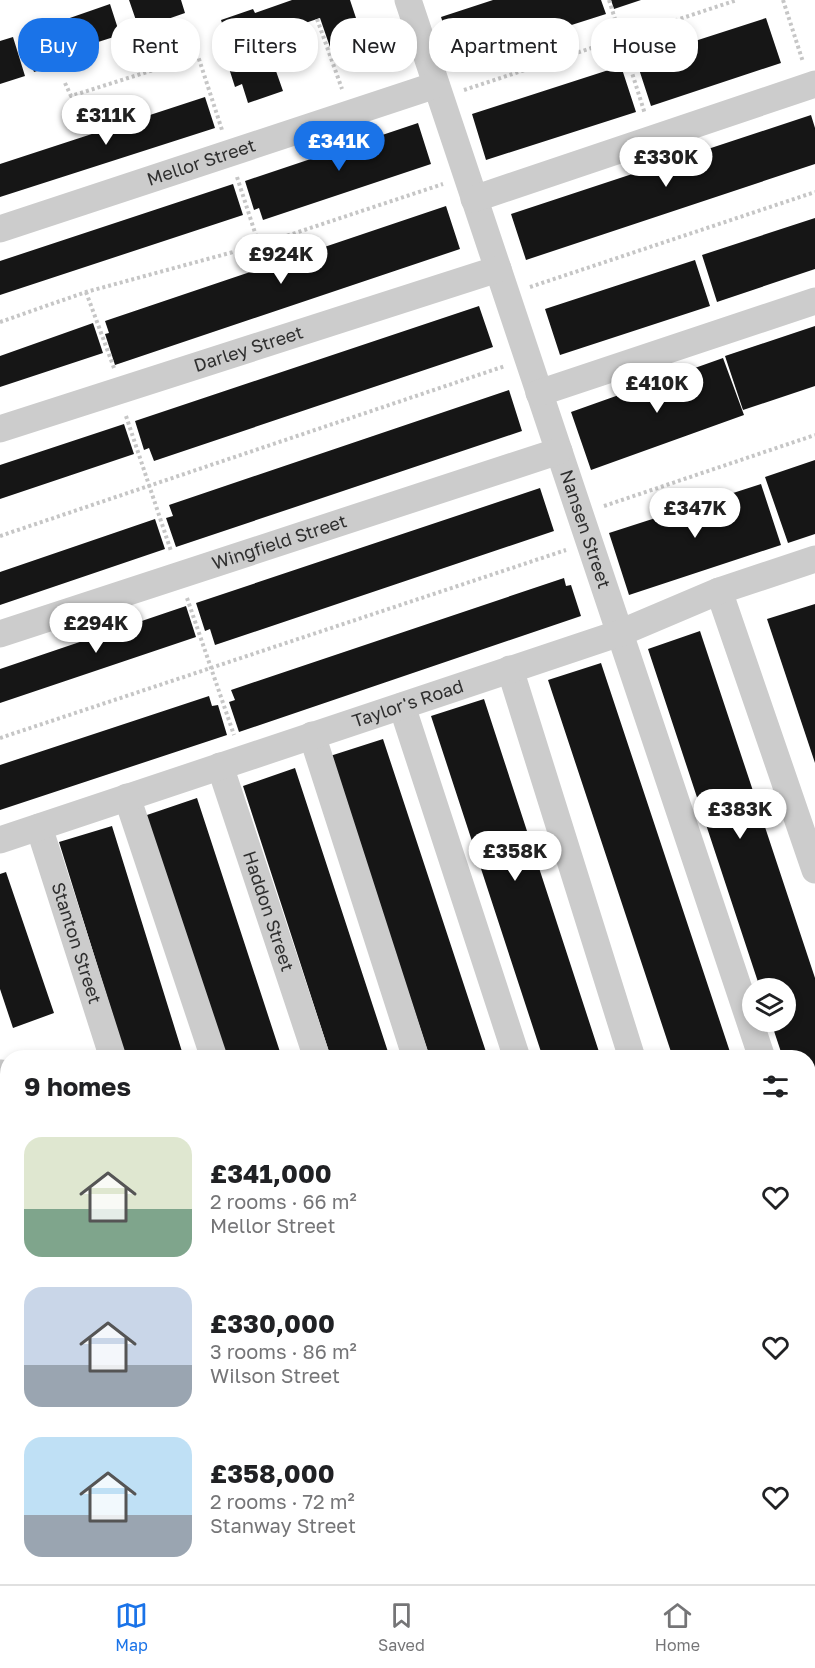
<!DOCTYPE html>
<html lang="en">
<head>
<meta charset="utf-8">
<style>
  :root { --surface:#fff; --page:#f6f6f6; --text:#202124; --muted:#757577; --line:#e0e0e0; --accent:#1a73e8 }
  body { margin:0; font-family:"Golos Text",sans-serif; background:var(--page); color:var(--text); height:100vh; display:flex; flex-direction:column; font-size:22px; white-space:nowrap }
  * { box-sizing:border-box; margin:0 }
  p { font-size:20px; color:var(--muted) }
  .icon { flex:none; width:33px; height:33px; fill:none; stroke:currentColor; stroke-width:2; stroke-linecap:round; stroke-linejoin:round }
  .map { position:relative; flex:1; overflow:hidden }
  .sheet { position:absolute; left:0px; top:1050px; width:816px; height:534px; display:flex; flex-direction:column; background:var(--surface); border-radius:24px 24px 0 0; box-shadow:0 3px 9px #0003 }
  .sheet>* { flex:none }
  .guide { position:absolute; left:18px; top:18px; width:780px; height:54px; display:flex; gap:12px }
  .fabs { position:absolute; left:742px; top:978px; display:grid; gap:12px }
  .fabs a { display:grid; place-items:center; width:54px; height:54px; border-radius:50%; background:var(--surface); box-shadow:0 3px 9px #0003; font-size:30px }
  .price { position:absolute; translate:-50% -51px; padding:0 14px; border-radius:21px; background:#fff; color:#222; font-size:20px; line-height:39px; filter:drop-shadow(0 2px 3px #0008) }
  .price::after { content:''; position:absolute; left:50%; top:36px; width:18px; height:14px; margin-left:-9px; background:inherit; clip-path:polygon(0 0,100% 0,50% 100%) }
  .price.selected { background:var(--accent); color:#fff }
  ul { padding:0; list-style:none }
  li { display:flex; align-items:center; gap:18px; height:150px; padding:0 24px }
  li span { display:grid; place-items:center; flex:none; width:168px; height:120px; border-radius:18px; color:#555 }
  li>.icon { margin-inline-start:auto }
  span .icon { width:72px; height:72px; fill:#fffc; stroke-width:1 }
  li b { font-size:26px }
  h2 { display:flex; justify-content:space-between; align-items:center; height:72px; padding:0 24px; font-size:26px }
  .tag { padding:0 21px; border-radius:24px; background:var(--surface); box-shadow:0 3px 9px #0003; font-size:21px; line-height:54px }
  .tag.selected { background:var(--accent); color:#fff }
  .menu { display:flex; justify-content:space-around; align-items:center; height:84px; border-top:2px solid var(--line); background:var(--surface); font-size:16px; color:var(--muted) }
  .menu a { display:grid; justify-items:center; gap:3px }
  .menu .selected { color:var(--accent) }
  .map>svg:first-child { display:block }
  .building { fill:#161616 }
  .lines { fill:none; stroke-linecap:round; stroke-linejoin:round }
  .path { stroke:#c6c6c6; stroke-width:4; stroke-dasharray:3 3; stroke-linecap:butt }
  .minor { stroke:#ccc; stroke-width:27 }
  .labels { text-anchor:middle; stroke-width:6; stroke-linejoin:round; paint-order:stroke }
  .street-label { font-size:18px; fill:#2f2f2f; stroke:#fff }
</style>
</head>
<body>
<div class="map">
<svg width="815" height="1584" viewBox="0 0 815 1584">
  <rect width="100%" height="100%" fill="#fff"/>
  <path class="building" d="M129 0H181L185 13 139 29Z
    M292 0H350L363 39 331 50 320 18 264 37 283 91 248 103 242 84 235 87 226 59 233 56 221 20 253 9 255 13Z
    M493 0H601L606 14 456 62 441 17Z
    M611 0H641L614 9Z
    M110 4 120 35 73 50 64 20Z
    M766 18 781 63 651 106 636 60Z
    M43 25 56 65 34 72 21 33Z
    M13 37 25 76 0 84V41Z
    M621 66 636 112 486 160 472 114Z
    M205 97 215 128 0 197V164Z
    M811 115 815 128V164L526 260 511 214Z
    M418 123 431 164 263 220 259 208 254 210 245 181Z
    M233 184 243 215 0 295V261Z
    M446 206 460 249 115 365 105 334 109 333 105 321Z
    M815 218V269L717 302 702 255Z
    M695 260 710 306 560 355 545 309Z
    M479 306 493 347 154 461 149 448 144 450 135 421Z
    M93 323 103 353 0 387V356Z
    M815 326V386L743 410 725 356Z
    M723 358 744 415 591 470 571 412Z
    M509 390 522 431 176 547 166 518 173 516 169 505Z
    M124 424 134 454 0 499V465Z
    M815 460V534L788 543 765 477Z
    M761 484 781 545 629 595 609 533Z
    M540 488 554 531 215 645 210 629 205 631 196 603Z
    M155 519 165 549 0 605V572Z
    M564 578 566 586 571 585 581 616 239 732 229 702 235 700 231 690Z
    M815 604V763L767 619Z
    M186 606 196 637 0 703V669Z
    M700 631 815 978V1116H808V1058H783L771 1022H786V988H760L648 649Z
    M601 663 732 1058H673L548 680Z
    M209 696 212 706 218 705 227 735 0 810V765Z
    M484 699 601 1058H543L431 716Z
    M383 739 488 1058H430L330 756Z
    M295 768 390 1058H331L243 786Z
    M197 798 282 1058H224L144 816Z
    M112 826 184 1058H126L59 842Z
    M6 872 54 1013 13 1028 0 989V874Z
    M809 1207H815V1309H808Z
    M0 1397 8 1398V1559L0 1558Z
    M246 1576H477V1584H319Z
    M497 1576H643L642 1584H514L497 1583Z"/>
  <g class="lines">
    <path class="path" d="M609 0 645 114
      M783 0 803 62
      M317 19 342 89
      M65 83 71 96 198 56 222 130
      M464 90 737 0
      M237 177 259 245
      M530 287 815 192
      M86 292 114 368
      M0 322 86 292 259 245 443 184
      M126 416 171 551
      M604 506 815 435
      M0 536 505 366
      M187 598 234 735
      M0 738 566 550"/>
    <g class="minor">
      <path id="s1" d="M408 0 762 1058"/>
      <path d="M474 199 815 84"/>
      <path id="s2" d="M0 229 436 85"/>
      <path d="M539 393 815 301"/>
      <path id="s3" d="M0 429 498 269"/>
      <path d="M719 591 815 870"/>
      <path id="s4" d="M0 634 559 451"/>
      <path d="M510 669 632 1058"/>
      <path d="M402 706 517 1058"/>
      <path d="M312 735 416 1058"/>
      <path id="s5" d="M220 766 317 1058"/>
      <path d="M127 797 214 1058"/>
      <path id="s6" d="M39 827 113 1058"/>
      <path id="s7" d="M0 840 620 633 719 591 815 559"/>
      <path d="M0 1073 8 1074"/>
      <path d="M808 1132H815"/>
      <path d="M0 1341H8"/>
      <path d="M808 1479H815"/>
    </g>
  </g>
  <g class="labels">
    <g class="street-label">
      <text dy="6" stroke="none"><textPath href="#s2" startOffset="212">Mellor Street</textPath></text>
      <text dy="6" stroke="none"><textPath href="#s3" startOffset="261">Darley Street</textPath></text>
      <text dy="6" stroke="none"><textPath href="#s1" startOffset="558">Nansen Street</textPath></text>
      <text dy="6" stroke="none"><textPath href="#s4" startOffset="294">Wingfield Street</textPath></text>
      <text dy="6" stroke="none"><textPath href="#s7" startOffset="430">Taylor's Road</textPath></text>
      <text dy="6" stroke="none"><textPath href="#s5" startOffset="153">Haddon Street</textPath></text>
      <text dy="6" stroke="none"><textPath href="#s6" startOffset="122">Stanton Street</textPath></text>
    </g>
  </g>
</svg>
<div class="fabs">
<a><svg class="icon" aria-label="layers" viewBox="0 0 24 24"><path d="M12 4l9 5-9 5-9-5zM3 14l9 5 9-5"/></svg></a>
</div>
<b class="price" style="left:106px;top:146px">£311K</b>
<b class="price selected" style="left:339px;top:172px">£341K</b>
<b class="price" style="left:666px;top:188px">£330K</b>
<b class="price" style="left:281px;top:285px">£924K</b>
<b class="price" style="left:657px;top:414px">£410K</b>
<b class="price" style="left:695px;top:539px">£347K</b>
<b class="price" style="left:96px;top:654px">£294K</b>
<b class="price" style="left:740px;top:840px">£383K</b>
<b class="price" style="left:515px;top:882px">£358K</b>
<div class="guide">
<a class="tag selected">Buy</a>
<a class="tag">Rent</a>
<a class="tag">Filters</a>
<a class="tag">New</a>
<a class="tag">Apartment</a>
<a class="tag">House</a>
</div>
<section class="sheet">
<h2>9 homes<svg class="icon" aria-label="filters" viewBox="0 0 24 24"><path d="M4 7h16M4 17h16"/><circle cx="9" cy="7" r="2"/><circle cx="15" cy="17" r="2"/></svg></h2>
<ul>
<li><span style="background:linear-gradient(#dfe7d0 60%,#7fa58c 0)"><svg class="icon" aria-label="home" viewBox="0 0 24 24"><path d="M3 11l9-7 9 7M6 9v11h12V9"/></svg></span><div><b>£341,000</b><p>2 rooms · 66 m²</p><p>Mellor Street</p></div><svg class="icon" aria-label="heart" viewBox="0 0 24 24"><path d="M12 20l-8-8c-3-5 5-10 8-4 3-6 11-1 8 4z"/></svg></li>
<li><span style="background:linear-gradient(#c9d6e8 65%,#9aa5b1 0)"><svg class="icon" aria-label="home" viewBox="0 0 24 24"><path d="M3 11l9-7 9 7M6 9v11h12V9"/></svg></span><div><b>£330,000</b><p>3 rooms · 86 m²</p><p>Wilson Street</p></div><svg class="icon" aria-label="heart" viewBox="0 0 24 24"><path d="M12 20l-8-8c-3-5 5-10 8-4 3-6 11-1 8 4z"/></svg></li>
<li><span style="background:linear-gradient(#bfe0f5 65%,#9aa5b1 0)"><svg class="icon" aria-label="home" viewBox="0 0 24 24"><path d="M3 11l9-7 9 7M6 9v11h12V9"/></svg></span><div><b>£358,000</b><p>2 rooms · 72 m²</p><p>Stanway Street</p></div><svg class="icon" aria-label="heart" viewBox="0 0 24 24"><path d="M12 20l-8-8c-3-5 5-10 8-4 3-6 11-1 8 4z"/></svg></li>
</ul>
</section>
</div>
<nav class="menu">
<a class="selected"><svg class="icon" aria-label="map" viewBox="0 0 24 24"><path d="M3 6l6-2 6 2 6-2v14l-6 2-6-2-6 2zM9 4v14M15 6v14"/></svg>Map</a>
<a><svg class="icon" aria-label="saved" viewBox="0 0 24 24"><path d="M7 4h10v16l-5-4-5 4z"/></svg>Saved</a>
<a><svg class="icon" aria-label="home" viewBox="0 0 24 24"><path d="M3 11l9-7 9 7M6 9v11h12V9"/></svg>Home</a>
</nav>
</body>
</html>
